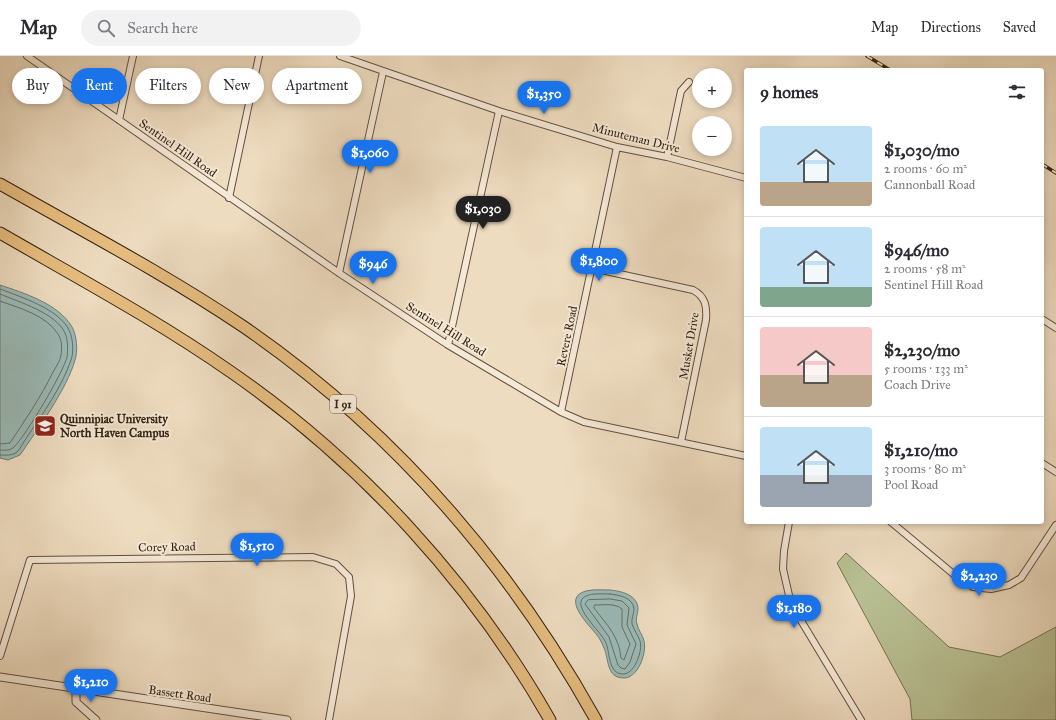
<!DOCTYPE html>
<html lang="en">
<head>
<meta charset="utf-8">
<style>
  :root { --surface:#fff; --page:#f2f2f3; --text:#2b2b33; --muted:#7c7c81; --line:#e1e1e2; --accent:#1a73e8 }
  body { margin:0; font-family:"IM FELL Great Primer",serif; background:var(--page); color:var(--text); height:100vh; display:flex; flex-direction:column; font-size:15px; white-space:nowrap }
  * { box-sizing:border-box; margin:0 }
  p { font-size:13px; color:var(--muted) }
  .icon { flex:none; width:22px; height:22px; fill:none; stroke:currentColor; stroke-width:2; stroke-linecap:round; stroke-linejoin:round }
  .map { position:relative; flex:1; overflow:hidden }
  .sheet { position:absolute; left:744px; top:12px; width:300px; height:456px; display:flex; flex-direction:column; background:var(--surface); border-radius:4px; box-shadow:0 2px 6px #0003 }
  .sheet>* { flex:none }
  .hud { position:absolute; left:12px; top:12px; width:380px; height:36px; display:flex; gap:8px }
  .buttons { position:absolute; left:692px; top:12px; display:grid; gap:8px }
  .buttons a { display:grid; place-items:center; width:40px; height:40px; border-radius:50%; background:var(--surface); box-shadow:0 2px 6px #0003; font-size:20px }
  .price { position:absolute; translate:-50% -34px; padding:0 9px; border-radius:14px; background:var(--accent); color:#fff; font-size:13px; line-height:26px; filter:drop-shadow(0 1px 2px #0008) }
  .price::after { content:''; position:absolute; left:50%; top:24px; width:12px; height:9px; margin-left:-6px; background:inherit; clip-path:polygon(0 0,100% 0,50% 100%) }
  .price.on { background:#222; color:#fff }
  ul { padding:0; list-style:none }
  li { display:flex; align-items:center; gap:12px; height:100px; padding:0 16px }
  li+li { border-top:1px solid var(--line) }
  li span { display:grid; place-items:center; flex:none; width:112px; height:80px; border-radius:4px; color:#555 }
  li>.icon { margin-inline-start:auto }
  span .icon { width:48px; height:48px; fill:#fffc; stroke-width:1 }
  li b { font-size:17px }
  h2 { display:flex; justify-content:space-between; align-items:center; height:48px; padding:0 16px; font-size:17px }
  .chip { padding:0 14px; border-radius:18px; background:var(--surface); box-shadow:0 2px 6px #0003; font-size:14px; line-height:36px }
  .chip.on { background:var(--accent); color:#fff }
  header { display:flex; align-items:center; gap:24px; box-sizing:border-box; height:56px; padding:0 20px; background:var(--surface); border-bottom:1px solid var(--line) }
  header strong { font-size:19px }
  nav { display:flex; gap:22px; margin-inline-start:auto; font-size:14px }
  .search { width:280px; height:36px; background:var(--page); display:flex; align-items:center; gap:10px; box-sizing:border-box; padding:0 14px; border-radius:22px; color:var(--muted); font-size:15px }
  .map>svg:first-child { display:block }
  .green { fill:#b8c093; stroke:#767152 }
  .water { fill:#9abab7; stroke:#717d74 }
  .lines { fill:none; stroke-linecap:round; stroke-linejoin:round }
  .shore { stroke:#666e64; stroke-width:1 }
  .minor-casing { stroke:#62503c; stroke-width:8 }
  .tertiary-casing { stroke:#62503c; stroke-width:9 }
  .motorway-casing { stroke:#332210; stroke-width:13 }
  .minor { stroke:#f4e8d6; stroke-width:6 }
  .tertiary { stroke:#f4e8d6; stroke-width:7 }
  .motorway { stroke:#e7be80; stroke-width:11 }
  .rail-casing { stroke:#332210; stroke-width:3.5 }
  .rail { stroke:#f4e8d6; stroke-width:2; stroke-dasharray:6; stroke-linecap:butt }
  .labels { text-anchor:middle; stroke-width:4; stroke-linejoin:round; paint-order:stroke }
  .shield { fill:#f4e8d6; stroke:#6d5d4b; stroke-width:1 }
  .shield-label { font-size:11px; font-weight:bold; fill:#332210 }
  .street-label { font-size:12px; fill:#332210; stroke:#f4e8d6 }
  .poi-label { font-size:12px; font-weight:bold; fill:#332210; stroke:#f4e8d6; text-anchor:start }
</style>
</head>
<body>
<header>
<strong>Map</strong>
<div class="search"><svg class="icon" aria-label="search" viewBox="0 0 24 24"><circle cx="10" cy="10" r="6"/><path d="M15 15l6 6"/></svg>Search here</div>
<nav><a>Map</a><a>Directions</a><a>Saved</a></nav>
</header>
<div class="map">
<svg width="1056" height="664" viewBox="0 0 1056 664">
  <rect width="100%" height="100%" fill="#eedcc0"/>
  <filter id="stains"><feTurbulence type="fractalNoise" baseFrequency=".005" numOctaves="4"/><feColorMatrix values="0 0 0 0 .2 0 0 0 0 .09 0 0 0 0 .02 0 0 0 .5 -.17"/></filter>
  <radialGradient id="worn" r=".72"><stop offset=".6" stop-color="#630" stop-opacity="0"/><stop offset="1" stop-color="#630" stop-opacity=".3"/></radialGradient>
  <path class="green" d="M846 497 949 591 1000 601 1056 571V664H912L910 643 837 507Z"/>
  <path class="water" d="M0 229C24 237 59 248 72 271 77 280 78 295 75 304 67 333 37 374 20 399L8 404 0 402Z
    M610 534C621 535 638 539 638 553 638 558 635 563 637 568 638 574 643 579 644 585 647 597 638 622 624 622 606 622 609 603 604 592 602 587 600 583 597 579 590 570 560 542 586 535 594 533 602 534 610 534Z"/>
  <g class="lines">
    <path class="shore" d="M0 233C21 241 59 253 69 274 73 282 74 296 71 304 62 331 43 357 27 381 24 385 21 392 17 396 12 400 6 399 0 399
      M0 238C19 246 56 257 65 277 68 284 68 294 67 301 64 315 25 381 14 391 10 395 5 394 0 394
      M0 245C19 252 46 259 58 278 62 284 62 292 61 299 60 305 56 311 53 316 41 341 25 364 10 387L0 388
      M610 538C618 539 633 541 634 553 634 558 631 563 632 568 634 574 638 579 640 585 643 594 635 617 624 618 608 619 610 596 606 587 602 576 568 548 586 540 592 537 603 538 610 538Z
      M610 543 622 545 629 552 627 569 636 588 630 606 625 613 621 612 618 609 609 581 585 548 588 544Z
      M595 549C604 549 615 547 622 553V571L630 588 624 604 621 602C619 580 607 569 594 552Z"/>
    <g class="minor-casing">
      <path id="minor" d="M27 0 339 217 448 289 561 356 584 366 746 400
        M340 0 499 55 617 91 667 101 746 122
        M119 64 133 0
        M667 101 681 35 689 26
        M229 142 259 0
        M592 212 693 234C706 241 707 251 706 264L681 386
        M339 217 383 16
        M1042 263 1056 272
        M448 289 499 55
        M561 356 617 91
        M1042 407 1056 416
        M789 466 784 495 783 513 791 548 861 664
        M891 466 957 521 973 531 991 533 1009 529 1021 522 1056 469
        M0 600 30 504 313 501 336 508 349 521 351 540 329 664"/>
    </g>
    <g class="tertiary-casing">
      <path id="tertiary" d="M0 621 287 664
        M76 634V646L96 664"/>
    </g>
    <g class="motorway-casing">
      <path id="motorway" d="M0 128C81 174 167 219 244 271 392 373 509 508 596 664
        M0 177C78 222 158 265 231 316 361 406 472 527 550 664"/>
    </g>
    <use href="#minor" class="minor"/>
    <use href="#tertiary" class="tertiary"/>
    <use href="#motorway" class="motorway"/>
    <g class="rail-casing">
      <path id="rail" d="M867 0 890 14
        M1042 108 1056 117"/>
    </g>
    <use href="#rail" class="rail"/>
  </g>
  <defs>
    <g id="university-square" transform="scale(1.15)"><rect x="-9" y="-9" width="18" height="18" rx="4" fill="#8f2418" stroke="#f4e8d6"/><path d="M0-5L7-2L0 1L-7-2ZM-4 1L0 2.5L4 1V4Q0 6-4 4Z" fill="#fff"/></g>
  </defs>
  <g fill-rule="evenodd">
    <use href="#university-square" x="45" y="370"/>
  </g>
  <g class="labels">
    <rect class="shield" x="330" y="339" width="26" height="18" rx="3"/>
    <g class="shield-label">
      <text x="343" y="352">I 91</text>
    </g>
    <g class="street-label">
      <text transform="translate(636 82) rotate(14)" y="4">Minuteman Drive</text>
      <text transform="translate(178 92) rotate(35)" y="4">Sentinel Hill Road</text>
      <text transform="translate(446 273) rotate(32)" y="4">Sentinel Hill Road</text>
      <text transform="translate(567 280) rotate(-78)" y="4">Revere Road</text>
      <text transform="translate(689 290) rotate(-80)" y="4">Musket Drive</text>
      <text transform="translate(167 491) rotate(-1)" y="4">Corey Road</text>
      <text transform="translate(180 638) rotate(8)" y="4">Bassett Road</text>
    </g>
    <g class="poi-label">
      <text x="60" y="367">Quinnipiac University<tspan x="60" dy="14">North Haven Campus</tspan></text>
    </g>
  </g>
  <rect width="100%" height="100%" filter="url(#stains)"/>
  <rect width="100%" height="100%" fill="url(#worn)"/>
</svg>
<div class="buttons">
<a>+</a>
<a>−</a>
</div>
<b class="price" style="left:544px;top:59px">$1,350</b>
<b class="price" style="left:370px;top:118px">$1,060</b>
<b class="price on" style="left:483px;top:174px">$1,030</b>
<b class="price" style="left:599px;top:226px">$1,800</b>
<b class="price" style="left:373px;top:229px">$946</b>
<b class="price" style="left:257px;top:511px">$1,510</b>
<b class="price" style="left:979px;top:541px">$2,230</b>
<b class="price" style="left:794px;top:573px">$1,180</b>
<b class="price" style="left:91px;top:647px">$1,210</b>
<div class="hud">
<a class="chip">Buy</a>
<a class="chip on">Rent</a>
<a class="chip">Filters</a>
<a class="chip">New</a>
<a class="chip">Apartment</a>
</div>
<section class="sheet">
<h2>9 homes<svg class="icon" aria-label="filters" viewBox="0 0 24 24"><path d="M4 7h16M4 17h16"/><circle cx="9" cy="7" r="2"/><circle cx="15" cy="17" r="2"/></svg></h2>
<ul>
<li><span style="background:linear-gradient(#bfe0f5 70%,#b9a48a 0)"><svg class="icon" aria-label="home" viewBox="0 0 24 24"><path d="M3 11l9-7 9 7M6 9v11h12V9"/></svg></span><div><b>$1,030/mo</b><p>2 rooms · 60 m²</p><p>Cannonball Road</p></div></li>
<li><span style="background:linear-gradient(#bfe0f5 75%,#7fa58c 0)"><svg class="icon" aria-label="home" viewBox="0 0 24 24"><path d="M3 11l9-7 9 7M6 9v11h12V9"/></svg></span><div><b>$946/mo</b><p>2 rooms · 58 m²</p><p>Sentinel Hill Road</p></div></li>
<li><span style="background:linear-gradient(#f6c9c9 60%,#b9a48a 0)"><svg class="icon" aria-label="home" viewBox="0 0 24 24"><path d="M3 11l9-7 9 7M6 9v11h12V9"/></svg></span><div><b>$2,230/mo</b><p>5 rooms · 133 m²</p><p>Coach Drive</p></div></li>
<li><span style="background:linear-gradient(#bfe0f5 60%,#9aa5b1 0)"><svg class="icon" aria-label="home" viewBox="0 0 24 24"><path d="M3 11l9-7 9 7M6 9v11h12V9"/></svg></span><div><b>$1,210/mo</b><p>3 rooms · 80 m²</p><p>Pool Road</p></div></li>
</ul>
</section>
</div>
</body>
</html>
